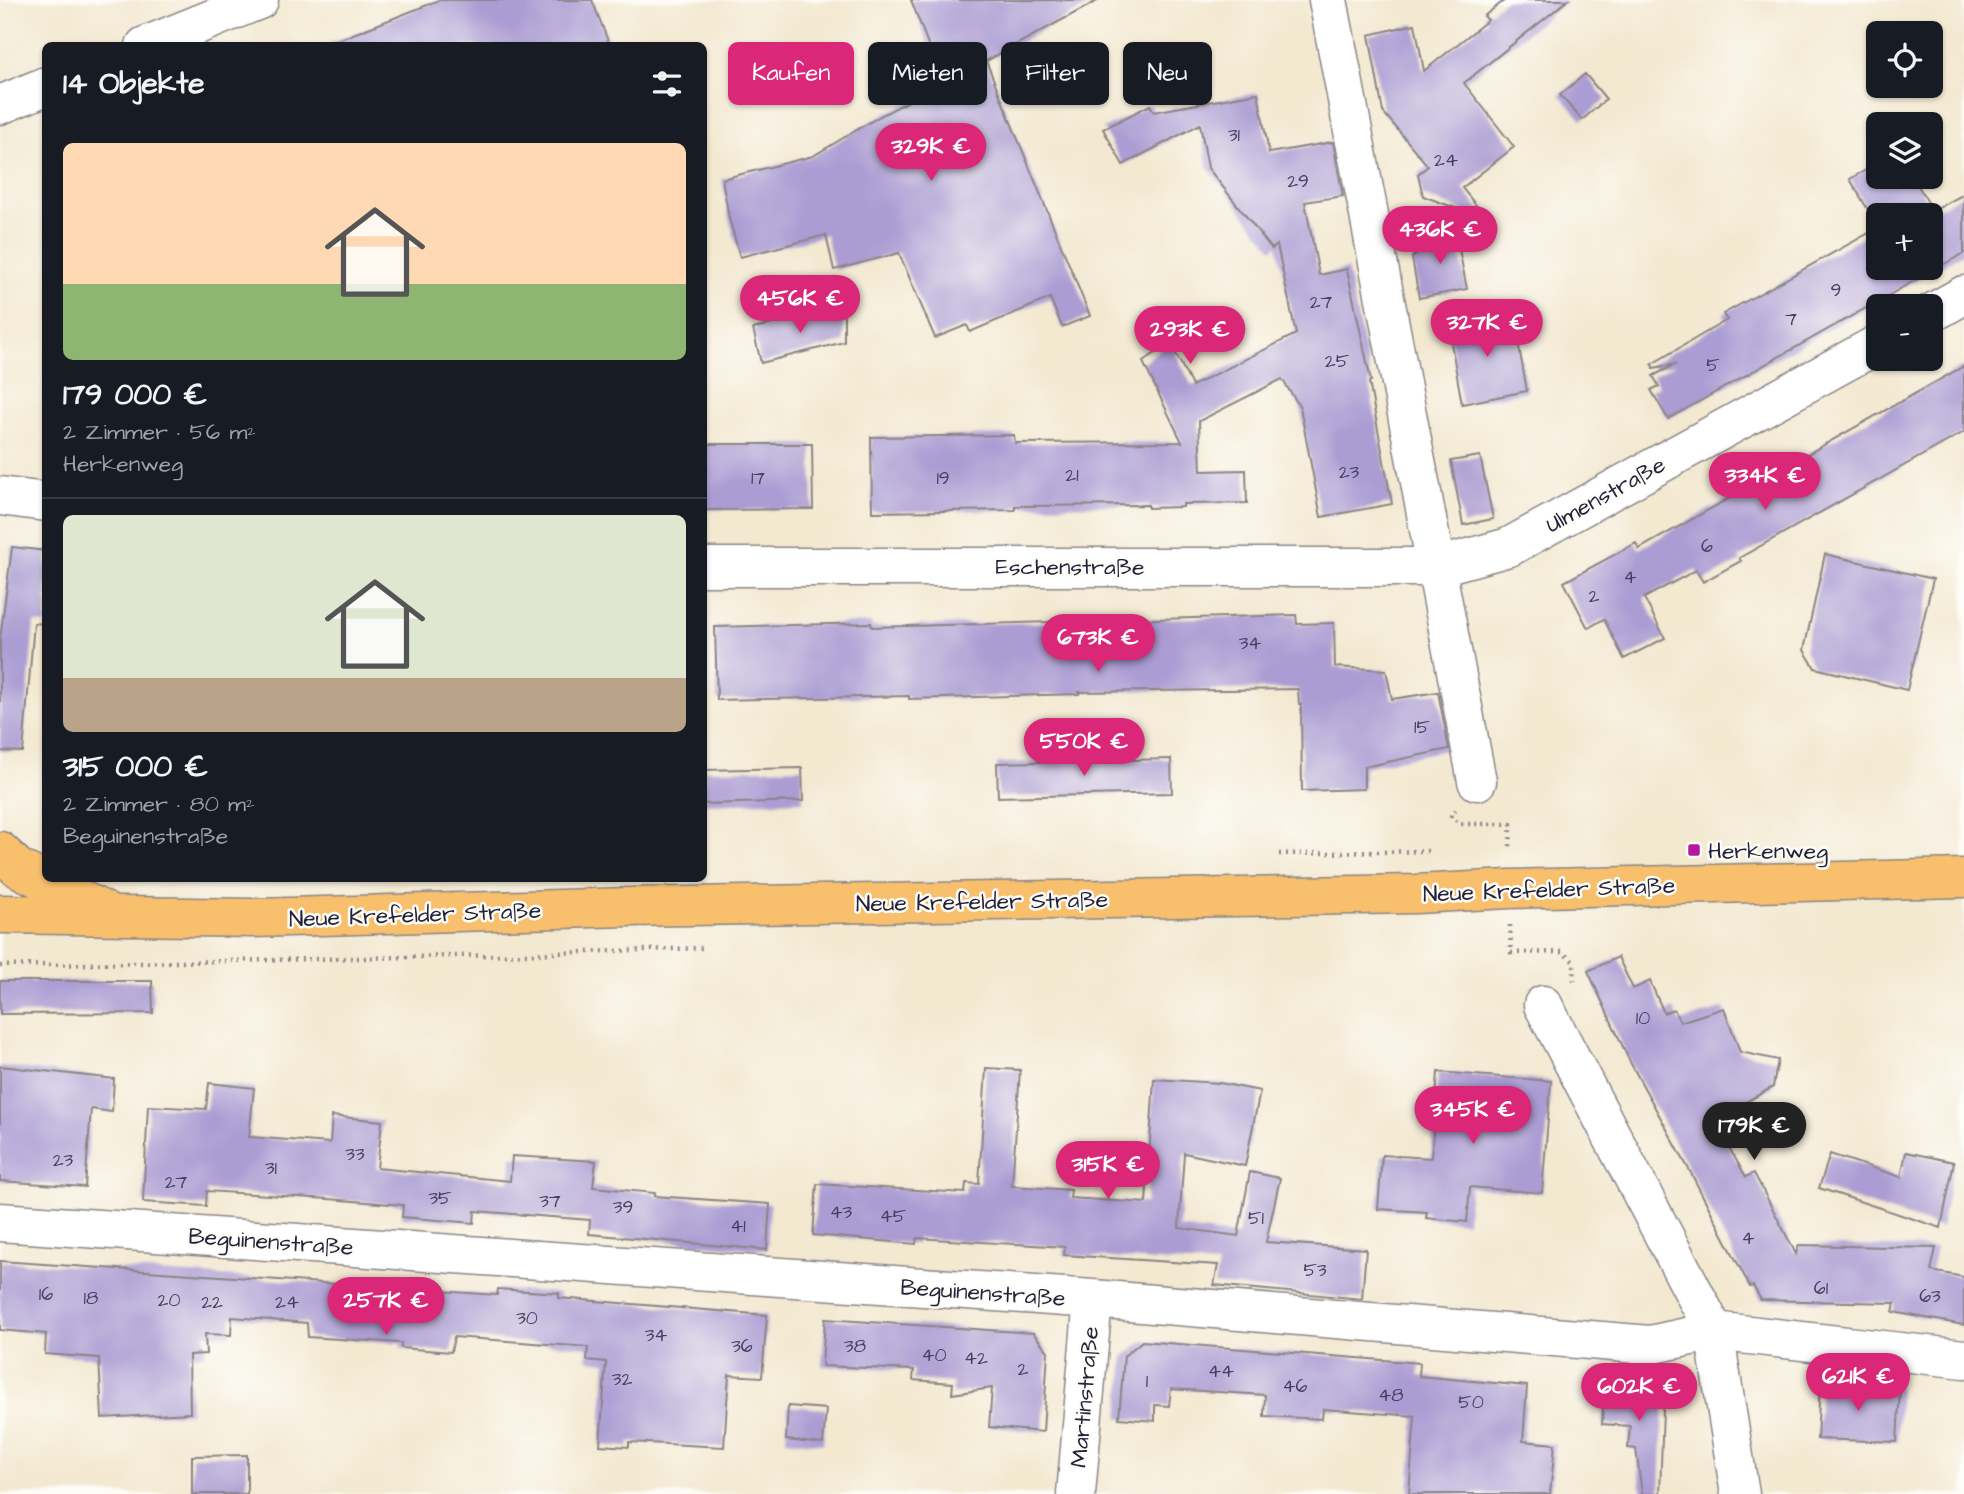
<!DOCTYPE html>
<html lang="de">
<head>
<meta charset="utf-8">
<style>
  :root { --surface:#171b24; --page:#20242c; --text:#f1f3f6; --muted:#9ea1a6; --line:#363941; --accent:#db2777 }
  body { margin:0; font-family:"Architects Daughter",sans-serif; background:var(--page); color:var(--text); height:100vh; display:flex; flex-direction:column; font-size:26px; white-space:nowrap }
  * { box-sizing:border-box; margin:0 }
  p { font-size:23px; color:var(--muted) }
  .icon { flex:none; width:38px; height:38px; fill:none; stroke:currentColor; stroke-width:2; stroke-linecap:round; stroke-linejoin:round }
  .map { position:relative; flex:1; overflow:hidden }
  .sheet { position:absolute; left:42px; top:42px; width:665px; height:840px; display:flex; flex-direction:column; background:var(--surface); border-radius:10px; box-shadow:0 2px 5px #0004 }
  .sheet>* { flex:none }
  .top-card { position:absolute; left:728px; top:42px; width:665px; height:63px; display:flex; gap:14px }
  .buttons { position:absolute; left:1866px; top:21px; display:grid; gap:14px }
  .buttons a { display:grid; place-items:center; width:77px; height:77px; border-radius:10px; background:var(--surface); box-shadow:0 2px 5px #0004; font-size:35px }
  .price { position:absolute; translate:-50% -60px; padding:0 16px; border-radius:24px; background:var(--accent); color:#fff; font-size:23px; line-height:46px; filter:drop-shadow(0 2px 4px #0008) }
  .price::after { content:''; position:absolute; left:50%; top:42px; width:21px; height:16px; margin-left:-10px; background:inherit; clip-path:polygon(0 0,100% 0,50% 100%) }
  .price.selected { background:#222; color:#fff }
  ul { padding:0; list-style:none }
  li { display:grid; align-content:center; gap:14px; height:371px; padding:0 21px }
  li+li { border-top:2px solid var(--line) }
  li span { display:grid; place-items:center; height:217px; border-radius:10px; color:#555 }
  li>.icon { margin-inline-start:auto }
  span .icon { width:126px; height:126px; fill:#fffc; stroke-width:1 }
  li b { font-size:30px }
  h2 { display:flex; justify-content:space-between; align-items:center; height:84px; padding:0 21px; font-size:30px }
  .tag { padding:0 24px; border-radius:10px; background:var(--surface); box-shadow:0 2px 5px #0004; font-size:24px; line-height:63px }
  .tag.selected { background:var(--accent); color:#fff }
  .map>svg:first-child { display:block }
  .building { fill:#ab9cd3 }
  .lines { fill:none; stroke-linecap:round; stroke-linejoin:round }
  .minor-casing { stroke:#8a8586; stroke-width:41 }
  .major-casing { stroke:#8a8586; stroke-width:41 }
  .path { stroke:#8a8586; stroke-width:4.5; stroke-dasharray:2 5; stroke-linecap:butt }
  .minor { stroke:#fff; stroke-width:38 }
  .major { stroke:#f8bf6c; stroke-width:38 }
  .poi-dot { fill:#b5179e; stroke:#fdfcf7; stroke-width:2.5 }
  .labels { text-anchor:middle; stroke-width:5; stroke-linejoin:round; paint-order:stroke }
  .number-label { font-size:19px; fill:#444061 }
  .street-label { font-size:23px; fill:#22223b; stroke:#fdfcf7 }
  .poi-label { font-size:23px; fill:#22223b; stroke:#fdfcf7; text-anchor:start }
</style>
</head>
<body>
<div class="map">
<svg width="1964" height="1494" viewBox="0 0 1964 1494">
  <rect width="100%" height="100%" fill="#fdfcf7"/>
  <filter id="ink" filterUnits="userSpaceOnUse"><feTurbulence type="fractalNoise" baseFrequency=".0143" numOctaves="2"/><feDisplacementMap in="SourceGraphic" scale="14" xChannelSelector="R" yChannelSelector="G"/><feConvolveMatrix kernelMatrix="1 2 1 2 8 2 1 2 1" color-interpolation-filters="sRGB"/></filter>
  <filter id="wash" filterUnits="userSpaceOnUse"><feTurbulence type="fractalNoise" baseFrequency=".00686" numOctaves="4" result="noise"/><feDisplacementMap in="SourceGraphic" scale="28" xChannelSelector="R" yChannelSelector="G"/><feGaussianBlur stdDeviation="1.57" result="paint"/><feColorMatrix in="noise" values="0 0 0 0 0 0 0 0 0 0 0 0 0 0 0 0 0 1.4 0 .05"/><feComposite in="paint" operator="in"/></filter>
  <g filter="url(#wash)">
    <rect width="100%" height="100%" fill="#f3e8d0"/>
    <g id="blocks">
      <path class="building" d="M440 0H592L610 46H330V43Z
        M911 0H1099L986 61 1090 316 1062 327 1050 298 970 332 967 325 935 338 899 253 834 270 826 235 740 257 729 218 722 179 813 156 880 116 943 83Z
        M1505 0H1568L1464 83 1514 147 1462 188 1488 220 1423 196 1418 174 1428 166 1383 112 1369 35 1415 24 1424 71 1488 20 1484 16Z
        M1585 74 1606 99 1582 120 1560 95Z
        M1258 93 1269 153 1333 142 1343 196 1305 202 1319 275 1347 269 1371 381 1369 382 1392 504 1321 517 1300 407 1282 379 1199 421 1201 471 1246 470 1247 503 1183 504V507L1148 508V505L1015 506V510L872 512 871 437 1014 435 1015 443 1182 442 1143 362 1170 342 1192 386 1296 334 1277 245 1272 249 1208 168 1200 124 1123 165 1103 129 1150 105 1154 112Z
        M1878 163V177H1913L1933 211 1964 194V253L1668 419 1651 390 1659 386 1653 376 1676 364 1653 368 1652 364 1727 320 1723 314 1878 228V268H1930V215H1878V227L1850 179Z
        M1454 224 1467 289 1419 298 1412 258Z
        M844 306V342L761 363 753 329Z
        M1513 314 1527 391 1462 404 1448 326Z
        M1964 366V432L1739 558 1741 561 1703 582 1696 570 1644 598 1665 638 1624 659 1604 619 1588 628 1564 582 1636 543 1639 549Z
        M704 444H812L813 509 704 510Z
        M1480 456 1493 519 1463 525 1451 461Z
        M12 547 46 551V624L34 623 23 752 0 751V639Z
        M1825 554 1933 579 1907 690 1815 668 1804 650Z
        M1296 615 1297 624 1334 623 1335 667 1386 670 1392 699 1438 692 1449 749 1364 767V789L1302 791 1301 704H1299L1298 689 1079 692V694L909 699V696L717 700 715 627 871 623 872 627Z
        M1171 759 1172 793 998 797 997 763Z
        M802 768 803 801 704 804V770Z
        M1618 957 1633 989 1650 981 1664 1013 1674 1009 1680 1022 1724 1008 1740 1052 1778 1060 1773 1087 1713 1120 1746 1177 1754 1173 1796 1254 1799 1245 1936 1248 1931 1271 1964 1277V1325L1893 1312 1895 1303 1761 1300 1753 1286 1750 1287 1692 1175 1630 1062 1588 971Z
        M0 981H152L153 1013 0 1014Z
        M0 1066 114 1079 112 1112 91 1109 85 1187 0 1181Z
        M986 1068 1020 1070 1012 1186 1071 1190 1070 1198 1146 1203 1154 1079 1220 1083 1260 1091 1245 1166 1184 1153 1179 1228 1238 1236 1250 1172 1280 1178 1266 1242 1366 1249 1362 1299 1214 1285 1218 1265 1064 1255 1065 1247 917 1238 916 1244 813 1235 817 1184 965 1193 966 1183 979 1184Z
        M1438 1072 1551 1081 1542 1193 1470 1187 1467 1222 1426 1218 1427 1212 1378 1209 1382 1155 1431 1158Z
        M209 1083 254 1088 249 1137 330 1143 332 1116 382 1121 377 1168 510 1181 512 1156 596 1161 593 1187 655 1193 654 1196 770 1204 767 1250 589 1234 590 1220 475 1211 474 1223 402 1217 403 1205 328 1199 207 1191 206 1206 143 1202 148 1106 206 1109Z
        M1906 1152 1954 1162 1941 1228 1819 1188 1830 1154 1901 1177Z
        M0 1261 497 1295 498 1289 559 1293V1298L767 1315 762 1377 729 1375 724 1447 629 1442V1447L600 1445 606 1362 587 1360 588 1347 454 1337 451 1352 401 1348V1343L308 1337 307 1323 232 1317 231 1335 205 1334 206 1354 189 1355 190 1413 102 1418 99 1358 45 1354 46 1334 0 1330Z
        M825 1319 1033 1333 1048 1351 1043 1432 989 1427 992 1388 952 1394 953 1383 913 1380 914 1370 822 1366Z
        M1142 1341 1420 1363 1419 1376 1527 1386 1523 1441 1555 1444 1550 1494H1409L1415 1416 1323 1409 1322 1419 1264 1416 1265 1395 1171 1389 1169 1406 1155 1405V1421L1119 1418 1124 1356Z
        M1605 1376 1664 1381 1660 1494H1642L1636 1449 1628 1448 1630 1426 1602 1424Z
        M1820 1384 1900 1388 1897 1442 1817 1439Z
        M788 1406 826 1409 823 1444 786 1440Z
        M247 1455V1494H192V1456Z"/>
    </g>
  </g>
  <g filter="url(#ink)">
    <use href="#blocks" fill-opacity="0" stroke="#8a8586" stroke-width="2"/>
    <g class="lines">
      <g class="minor-casing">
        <path id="minor" d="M1328 0 1477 781
          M145 46 259 0
          M0 105 46 86
          M1930 314 1964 295
          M0 496 46 502
          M704 567H1436L1509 547 1878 344
          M1543 1005 1714 1331 1740 1494
          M0 1222 1093 1299 1650 1345 1714 1331 1964 1359
          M1076 1494 1093 1299"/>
      </g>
      <g class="major-casing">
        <path id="major" d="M0 851 18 868 104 911
          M0 914 254 918 628 907 1416 894 1509 889 1964 878"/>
      </g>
      <path class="path" d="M1456 810 1451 816 1460 824H1511L1510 850
        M1279 854 1428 851
        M1510 925 1511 953 1562 952 1574 962V981
        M0 966 496 955 702 948"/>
      <use href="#minor" class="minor"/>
      <use href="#major" class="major"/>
    </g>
  </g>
  <rect class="poi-dot" x="1687" y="843" width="14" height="14" rx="3.5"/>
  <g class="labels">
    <g class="number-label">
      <text x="1234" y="141">31</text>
      <text x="1446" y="166">24</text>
      <text x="1298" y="187">29</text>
      <text x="1836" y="296">9</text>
      <text x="1321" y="308">27</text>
      <text x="1791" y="325">7</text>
      <text x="1337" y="367">25</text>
      <text x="1713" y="371">5</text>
      <text x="1349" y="478">23</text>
      <text x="1072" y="481">21</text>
      <text x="758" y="484">17</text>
      <text x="943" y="484">19</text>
      <text x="1707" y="552">6</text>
      <text x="1630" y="583">4</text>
      <text x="1594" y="602">2</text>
      <text x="1250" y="649">34</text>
      <text x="1422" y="733">15</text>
      <text x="1643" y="1024">10</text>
      <text x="355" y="1160">33</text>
      <text x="63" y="1166">23</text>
      <text x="271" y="1174">31</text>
      <text x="176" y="1188">27</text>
      <text x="440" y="1204">35</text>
      <text x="550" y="1207">37</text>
      <text x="623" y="1213">39</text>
      <text x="841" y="1218">43</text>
      <text x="893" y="1222">45</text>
      <text x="1256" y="1224">51</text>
      <text x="738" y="1232">41</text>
      <text x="1748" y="1244">4</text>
      <text x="1315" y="1276">53</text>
      <text x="1821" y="1294">61</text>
      <text x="46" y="1300">16</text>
      <text x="1930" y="1302">63</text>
      <text x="91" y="1304">18</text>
      <text x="169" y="1306">20</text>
      <text x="212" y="1308">22</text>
      <text x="287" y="1308">24</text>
      <text x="527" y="1324">30</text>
      <text x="656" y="1341">34</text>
      <text x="742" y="1352">36</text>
      <text x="855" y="1352">38</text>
      <text x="934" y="1361">40</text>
      <text x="976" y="1364">42</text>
      <text x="1023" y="1375">2</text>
      <text x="1221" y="1377">44</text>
      <text x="622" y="1385">32</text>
      <text x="1147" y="1387">1</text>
      <text x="1295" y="1392">46</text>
      <text x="1391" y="1401">48</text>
      <text x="1471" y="1408">50</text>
    </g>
    <g class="street-label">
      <text transform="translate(1605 494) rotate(-29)" y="8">Ulmenstraße</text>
      <text x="1070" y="574">Eschenstraße</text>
      <text transform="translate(1549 889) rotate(-2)" y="8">Neue Krefelder Straße</text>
      <text transform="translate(982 901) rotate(-1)" y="8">Neue Krefelder Straße</text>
      <text transform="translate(415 914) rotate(-2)" y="8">Neue Krefelder Straße</text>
      <text transform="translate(271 1241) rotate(4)" y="8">Beguinenstraße</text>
      <text transform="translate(983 1292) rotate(4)" y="8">Beguinenstraße</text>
      <text transform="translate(1084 1397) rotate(-85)" y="8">Martinstraße</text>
    </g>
    <g class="poi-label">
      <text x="1708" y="858">Herkenweg</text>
    </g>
  </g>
</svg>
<div class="buttons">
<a><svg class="icon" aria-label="locate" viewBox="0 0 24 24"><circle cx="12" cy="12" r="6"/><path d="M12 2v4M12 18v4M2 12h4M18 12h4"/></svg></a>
<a><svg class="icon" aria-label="layers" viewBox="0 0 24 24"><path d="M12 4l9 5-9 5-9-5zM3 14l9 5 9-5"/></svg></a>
<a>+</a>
<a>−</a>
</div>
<b class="price" style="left:931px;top:183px">329K €</b>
<b class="price" style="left:1440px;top:266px">436K €</b>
<b class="price" style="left:800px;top:335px">456K €</b>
<b class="price" style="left:1487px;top:359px">327K €</b>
<b class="price" style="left:1190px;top:366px">293K €</b>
<b class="price" style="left:1765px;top:512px">334K €</b>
<b class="price" style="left:1098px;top:674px">673K €</b>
<b class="price" style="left:1084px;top:778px">550K €</b>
<b class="price" style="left:1473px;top:1146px">345K €</b>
<b class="price selected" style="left:1754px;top:1162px">179K €</b>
<b class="price" style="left:1108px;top:1201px">315K €</b>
<b class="price" style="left:386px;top:1337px">257K €</b>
<b class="price" style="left:1858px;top:1413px">621K €</b>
<b class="price" style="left:1639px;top:1423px">602K €</b>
<div class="top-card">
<a class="tag selected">Kaufen</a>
<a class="tag">Mieten</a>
<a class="tag">Filter</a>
<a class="tag">Neu</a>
</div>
<section class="sheet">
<h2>14 Objekte<svg class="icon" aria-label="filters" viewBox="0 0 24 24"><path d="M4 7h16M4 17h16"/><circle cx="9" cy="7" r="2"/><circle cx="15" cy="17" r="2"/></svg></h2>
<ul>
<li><span style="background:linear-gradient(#ffd9b3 65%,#8fb573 0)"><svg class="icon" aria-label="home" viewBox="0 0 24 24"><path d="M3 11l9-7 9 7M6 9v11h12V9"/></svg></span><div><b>179 000 €</b><p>2 Zimmer · 56 m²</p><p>Herkenweg</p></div></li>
<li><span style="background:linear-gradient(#dfe7d0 75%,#b9a48a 0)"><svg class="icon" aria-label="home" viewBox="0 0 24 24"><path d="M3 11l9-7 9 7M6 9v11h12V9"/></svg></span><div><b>315 000 €</b><p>2 Zimmer · 80 m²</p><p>Beguinenstraße</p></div></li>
</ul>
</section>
</div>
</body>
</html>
